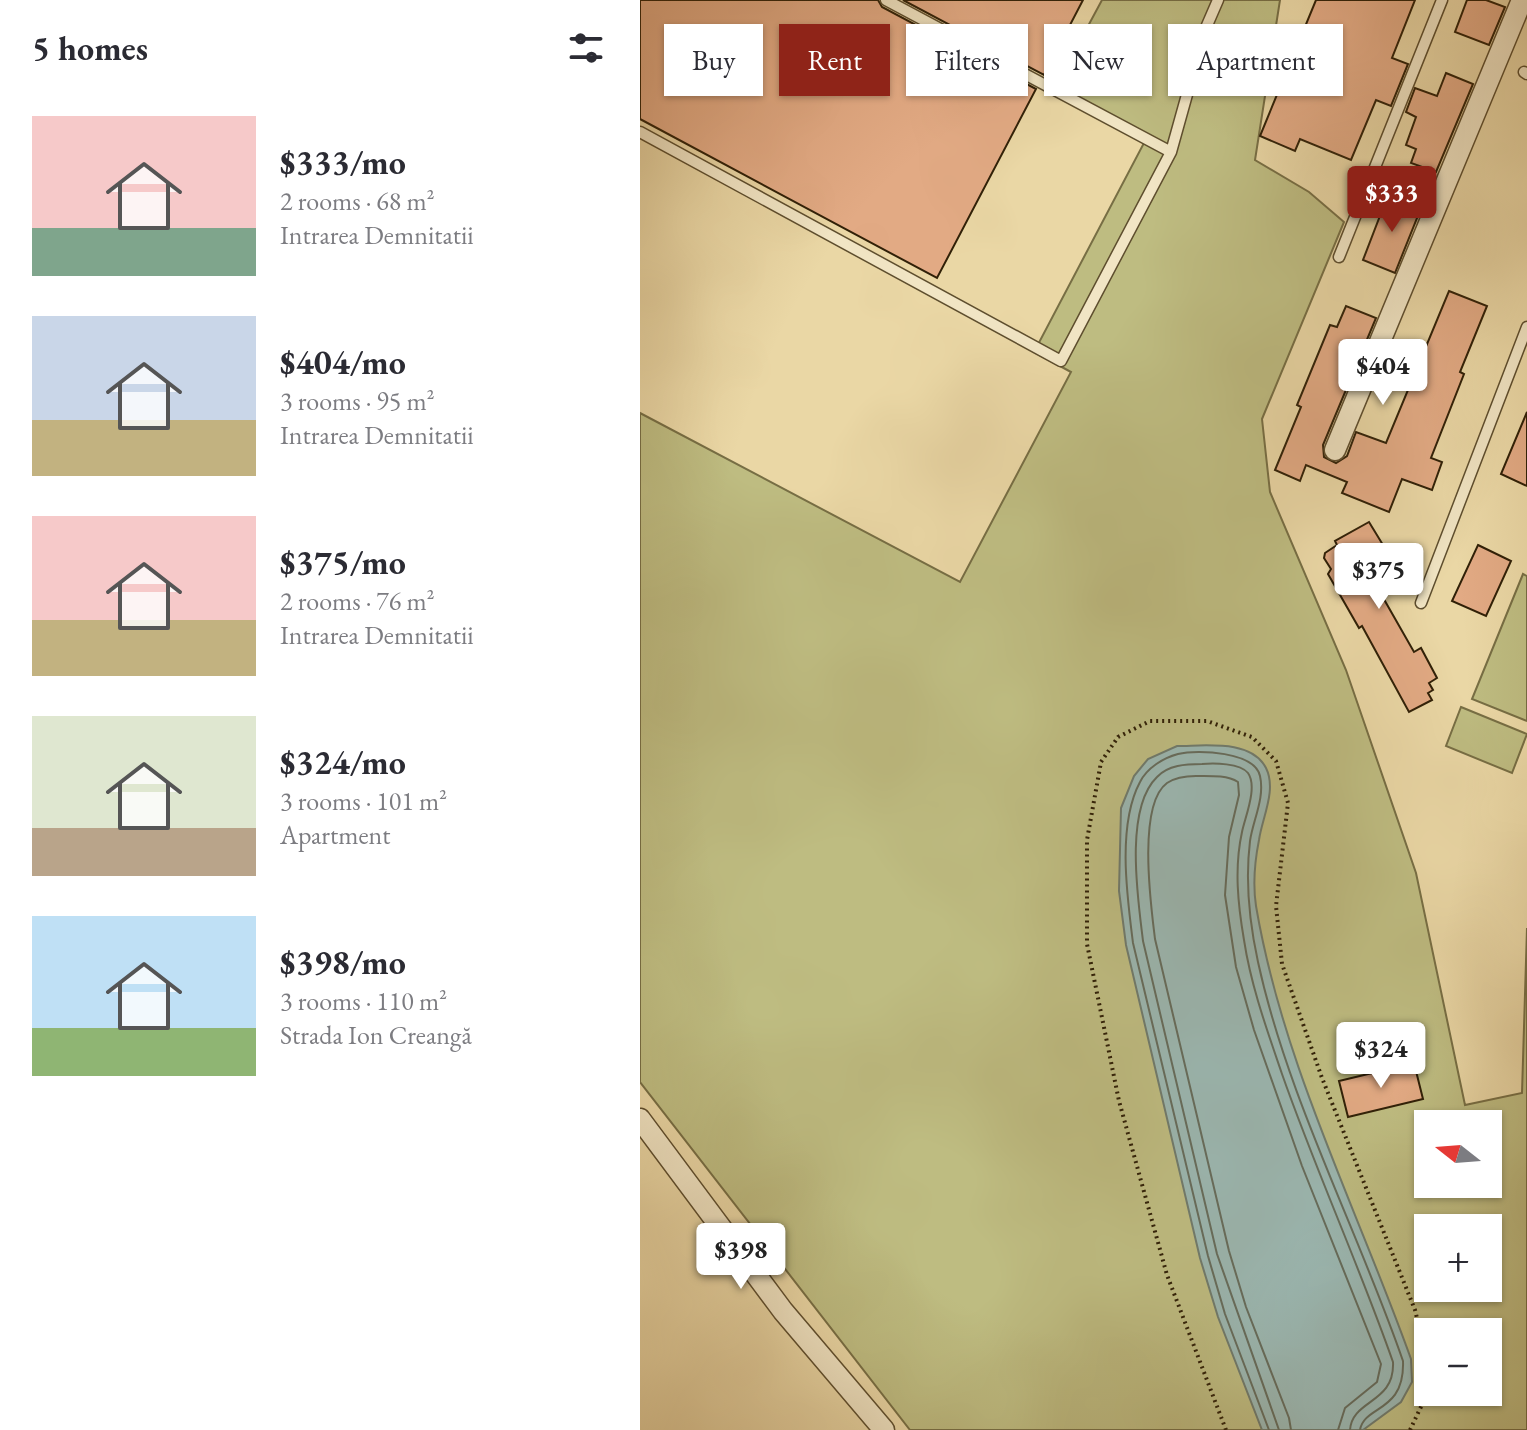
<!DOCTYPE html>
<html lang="en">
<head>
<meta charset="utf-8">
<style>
  :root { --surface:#fff; --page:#f2f2f3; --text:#2b2b33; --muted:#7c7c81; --accent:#8f2418 }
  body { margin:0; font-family:"EB Garamond",serif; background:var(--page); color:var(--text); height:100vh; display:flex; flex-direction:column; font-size:30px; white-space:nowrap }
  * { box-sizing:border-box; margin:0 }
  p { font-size:26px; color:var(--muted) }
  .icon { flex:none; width:44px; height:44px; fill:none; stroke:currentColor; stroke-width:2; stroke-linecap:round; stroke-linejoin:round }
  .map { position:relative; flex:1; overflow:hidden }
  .drawer { display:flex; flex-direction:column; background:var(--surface); width:640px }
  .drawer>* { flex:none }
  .hud { position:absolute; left:24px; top:24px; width:742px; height:72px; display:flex; gap:16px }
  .needle { width:52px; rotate:287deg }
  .buttons { position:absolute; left:774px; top:1110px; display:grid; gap:16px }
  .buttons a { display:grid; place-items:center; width:88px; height:88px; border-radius:0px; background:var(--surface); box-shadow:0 2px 6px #0004; font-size:40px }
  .price { position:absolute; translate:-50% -68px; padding:0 18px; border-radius:8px; background:#fff; color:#222; font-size:26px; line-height:52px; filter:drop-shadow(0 2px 4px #0008) }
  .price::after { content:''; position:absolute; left:50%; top:48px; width:24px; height:18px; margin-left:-12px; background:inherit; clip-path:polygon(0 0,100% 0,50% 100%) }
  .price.current { background:var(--accent); color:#fff }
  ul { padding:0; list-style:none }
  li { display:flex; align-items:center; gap:24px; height:200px; padding:0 32px }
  li span { display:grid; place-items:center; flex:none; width:224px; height:160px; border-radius:0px; color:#555 }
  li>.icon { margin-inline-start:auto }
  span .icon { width:96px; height:96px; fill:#fffc; stroke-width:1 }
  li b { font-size:34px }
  h2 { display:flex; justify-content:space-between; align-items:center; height:96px; padding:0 32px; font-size:34px }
  .tag { padding:0 28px; border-radius:0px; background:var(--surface); box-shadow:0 2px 6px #0004; font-size:28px; line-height:72px }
  .tag.current { background:var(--accent); color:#fff }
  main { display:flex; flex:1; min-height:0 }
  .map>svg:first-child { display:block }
  .green { fill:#bebc81; stroke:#776e44; stroke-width:2; fill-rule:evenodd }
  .water { fill:#9bb7b1; stroke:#707b6d; stroke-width:2 }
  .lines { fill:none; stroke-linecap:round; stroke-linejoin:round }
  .shore { stroke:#666c5c; stroke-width:2 }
  .building { fill:#e2aa84; stroke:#302007; stroke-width:2 }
  .service-casing { stroke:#5e4e2e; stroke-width:13 }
  .minor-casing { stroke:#5e4e2e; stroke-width:23 }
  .path { stroke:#302007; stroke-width:4; stroke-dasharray:2 4; stroke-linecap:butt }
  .service { stroke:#f1e5c4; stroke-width:10 }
  .minor { stroke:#f1e5c4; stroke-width:20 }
</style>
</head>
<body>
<main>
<section class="drawer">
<h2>5 homes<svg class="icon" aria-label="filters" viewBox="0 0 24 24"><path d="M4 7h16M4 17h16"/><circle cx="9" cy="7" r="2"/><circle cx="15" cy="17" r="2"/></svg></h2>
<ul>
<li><span style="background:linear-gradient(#f6c9c9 70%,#7fa58c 0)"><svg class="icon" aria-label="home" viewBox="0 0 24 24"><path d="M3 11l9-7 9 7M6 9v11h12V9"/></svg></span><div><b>$333/mo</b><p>2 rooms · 68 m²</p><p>Intrarea Demnitatii</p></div></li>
<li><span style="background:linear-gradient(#c9d6e8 65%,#c2b280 0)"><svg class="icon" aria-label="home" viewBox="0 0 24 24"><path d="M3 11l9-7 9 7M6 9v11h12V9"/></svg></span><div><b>$404/mo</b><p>3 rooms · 95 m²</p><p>Intrarea Demnitatii</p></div></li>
<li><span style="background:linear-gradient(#f6c9c9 65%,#c2b280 0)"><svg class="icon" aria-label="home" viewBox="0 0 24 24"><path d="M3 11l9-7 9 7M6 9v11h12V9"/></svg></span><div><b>$375/mo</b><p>2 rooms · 76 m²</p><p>Intrarea Demnitatii</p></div></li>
<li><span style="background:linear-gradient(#dfe7d0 70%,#b9a48a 0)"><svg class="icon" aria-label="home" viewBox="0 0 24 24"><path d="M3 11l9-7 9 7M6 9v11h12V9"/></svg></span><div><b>$324/mo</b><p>3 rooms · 101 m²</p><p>Apartment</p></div></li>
<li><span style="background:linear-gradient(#bfe0f5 70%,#8fb573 0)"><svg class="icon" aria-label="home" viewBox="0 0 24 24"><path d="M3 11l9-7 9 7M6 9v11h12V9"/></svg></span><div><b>$398/mo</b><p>3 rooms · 110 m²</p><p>Strada Ion Creangă</p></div></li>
</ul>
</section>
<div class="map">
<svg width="887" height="1430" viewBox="0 0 887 1430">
  <rect width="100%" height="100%" fill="#ead7a5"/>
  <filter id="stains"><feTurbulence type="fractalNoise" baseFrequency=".0025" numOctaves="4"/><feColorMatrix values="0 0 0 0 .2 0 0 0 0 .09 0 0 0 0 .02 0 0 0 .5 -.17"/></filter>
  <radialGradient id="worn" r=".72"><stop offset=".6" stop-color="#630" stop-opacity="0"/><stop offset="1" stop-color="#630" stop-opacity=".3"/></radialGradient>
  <path class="green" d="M462 0H640L615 160 669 192 704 222 622 419 630 492 706 670 776 873 825 1105 882 1093 887 928V1430H270L0 1082V413L320 582 431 372 394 352 504 143 412 93ZM788 1124H848V1184H788ZM788 1228H848V1288H788ZM788 1332H848V1392H788Z
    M883 574 887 576V721L832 699Z
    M821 707 887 734 872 773 806 746Z"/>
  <path class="water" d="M537 746C565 746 611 739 626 768 637 790 622 818 619 840 615 860 613 886 616 906 643 1065 717 1208 771 1359L772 1382 761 1402 723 1430H622L578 1317 560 1258 486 945 479 891 481 808 494 776 508 759Z"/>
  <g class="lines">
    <path class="shore" d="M629 1430 585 1314 568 1256 493 943C487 896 477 825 500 782 507 768 523 758 538 754 558 749 615 752 620 776 625 798 613 820 610 841 605 882 609 921 618 962 648 1099 717 1228 763 1361 765 1413 724 1405 720 1430
      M639 1430 577 1254 503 941C498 899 484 809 517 777 528 765 546 764 562 764 574 763 600 763 608 773 618 787 605 817 602 832 594 868 598 905 604 940 611 986 627 1030 642 1074 676 1171 719 1265 753 1362 755 1404 712 1399 710 1430
      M651 1430 649 1418 606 1307 589 1251 515 939C511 906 497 805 527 783 536 777 546 776 556 776 570 776 587 775 598 782L599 795 589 837 585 895 596 967 614 1030 662 1166 741 1364 737 1382 705 1408 698 1430"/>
  </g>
  <path class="building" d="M0 0H238L242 7 396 89 297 278 0 119Z
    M263 0H443L404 75Z
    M676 0H775L752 58 768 64 751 106 736 100 711 160 660 139 655 151 620 136Z
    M827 0H846L865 7 849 45 815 32Z
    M806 73 833 84 796 172 771 163 776 149 766 145 776 117 766 112 775 88 797 96Z
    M748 195 781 208 755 273 723 260Z
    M809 291 847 306 820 372 824 374 791 458 802 462 792 490 762 479 749 512 702 493 707 482 666 465 660 481 635 470 661 407 657 405 690 325 697 327 706 306 736 318 683 445 684 457 696 463 707 456 716 432 746 443Z
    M887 412V486L861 474Z
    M729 522 754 563 746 567 756 585 741 594 774 652 781 648 797 678 789 683 793 690 788 693 792 700 769 712 722 626 719 628 688 574 691 569 684 558 685 553 697 545 695 541Z
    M838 545 871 561 846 616 812 601Z
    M774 1063 783 1099 708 1117 699 1081Z"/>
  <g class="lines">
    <g class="service-casing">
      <path id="service" d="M246 0 531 152
        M884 72 887 74
        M0 132 421 361 531 152 565 30 578 0
        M699 257 802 0
        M781 603 887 327"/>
    </g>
    <g class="minor-casing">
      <path id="minor" d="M695 450 882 0
        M0 1119 143 1311 244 1430"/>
    </g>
    <path class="path" d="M586 1430 527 1275 479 1101 447 944V840L461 762 478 737 510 721H567L612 737 636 761 648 803 636 906 642 964 682 1078 775 1310 788 1363
      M770 1430 788 1392"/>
    <use href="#service" class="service"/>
    <use href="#minor" class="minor"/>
  </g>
  <rect width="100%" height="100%" filter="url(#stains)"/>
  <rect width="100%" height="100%" fill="url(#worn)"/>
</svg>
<div class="buttons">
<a><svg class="needle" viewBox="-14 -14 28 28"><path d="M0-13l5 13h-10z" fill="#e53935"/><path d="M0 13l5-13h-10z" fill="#7c7c81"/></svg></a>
<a>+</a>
<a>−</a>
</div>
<b class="price current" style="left:752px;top:234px">$333</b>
<b class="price" style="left:743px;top:407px">$404</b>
<b class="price" style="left:739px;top:611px">$375</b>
<b class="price" style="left:741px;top:1090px">$324</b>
<b class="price" style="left:101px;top:1291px">$398</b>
<div class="hud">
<a class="tag">Buy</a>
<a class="tag current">Rent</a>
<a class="tag">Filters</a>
<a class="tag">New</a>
<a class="tag">Apartment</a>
</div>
</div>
</main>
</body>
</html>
